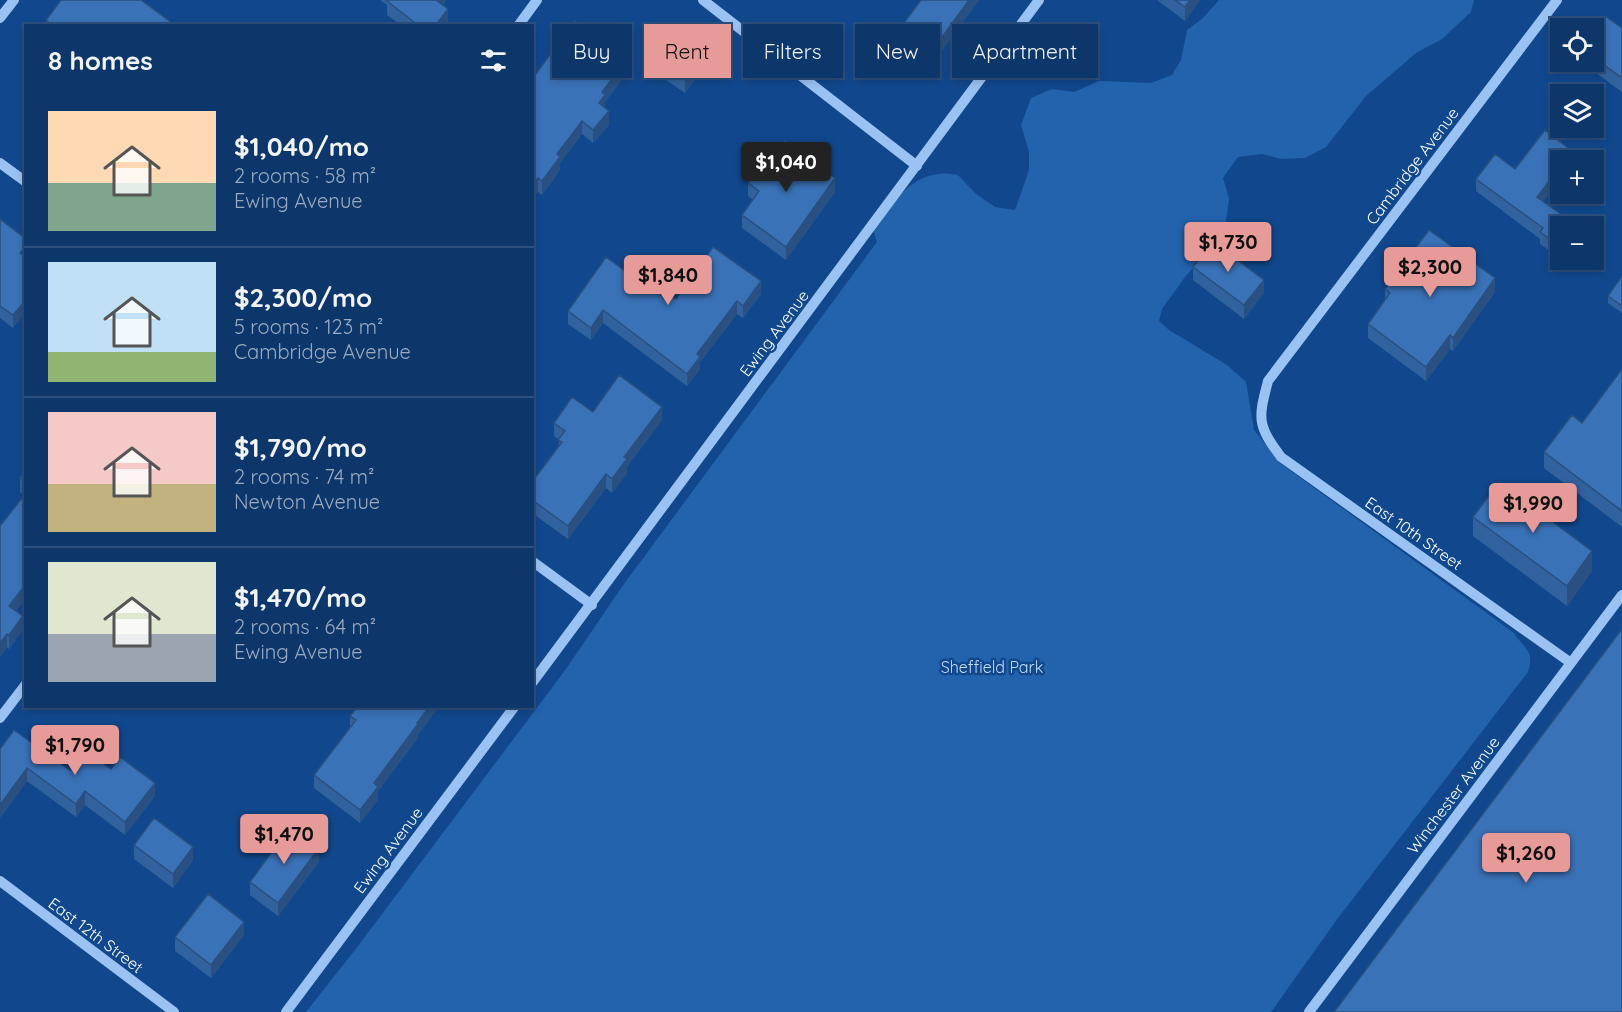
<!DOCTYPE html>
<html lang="en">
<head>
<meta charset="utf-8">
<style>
  :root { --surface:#0d366a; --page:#1b4172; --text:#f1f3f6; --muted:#9aabc1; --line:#2d507e; --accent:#e69b98 }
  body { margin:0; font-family:Quicksand,sans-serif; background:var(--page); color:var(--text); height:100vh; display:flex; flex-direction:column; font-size:22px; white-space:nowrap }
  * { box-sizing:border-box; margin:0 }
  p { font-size:20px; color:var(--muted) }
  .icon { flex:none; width:33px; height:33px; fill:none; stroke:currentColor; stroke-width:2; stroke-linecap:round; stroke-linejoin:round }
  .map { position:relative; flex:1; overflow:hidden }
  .sheet { position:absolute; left:24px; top:24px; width:510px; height:684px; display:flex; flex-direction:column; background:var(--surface); border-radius:0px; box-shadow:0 3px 9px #0003,0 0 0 2px var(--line) }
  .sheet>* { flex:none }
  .top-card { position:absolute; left:552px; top:24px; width:570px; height:54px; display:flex; gap:12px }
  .tools { position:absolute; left:1550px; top:18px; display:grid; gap:12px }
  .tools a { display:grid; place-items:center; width:54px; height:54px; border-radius:0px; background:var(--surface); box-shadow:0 3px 9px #0003,0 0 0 2px var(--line); font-size:30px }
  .price { position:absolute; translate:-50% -51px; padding:0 14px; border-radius:6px; background:var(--accent); color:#111; font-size:20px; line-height:39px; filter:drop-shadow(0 2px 3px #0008) }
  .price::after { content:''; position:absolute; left:50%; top:36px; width:18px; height:14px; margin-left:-9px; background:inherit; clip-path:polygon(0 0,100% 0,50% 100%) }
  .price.on { background:#222; color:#fff }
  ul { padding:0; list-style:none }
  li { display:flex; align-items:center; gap:18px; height:150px; padding:0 24px }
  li+li { border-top:2px solid var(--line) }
  li span { display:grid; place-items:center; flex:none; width:168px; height:120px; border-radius:0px; color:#555 }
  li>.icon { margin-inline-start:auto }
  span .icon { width:72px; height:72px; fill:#fffc; stroke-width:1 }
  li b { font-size:26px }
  h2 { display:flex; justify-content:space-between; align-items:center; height:72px; padding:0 24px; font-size:26px }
  .chip { padding:0 21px; border-radius:0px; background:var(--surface); box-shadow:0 3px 9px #0003,0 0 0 2px var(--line); font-size:21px; line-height:54px }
  .chip.on { background:var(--accent); color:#111 }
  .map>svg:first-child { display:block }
  .green { fill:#2362ad }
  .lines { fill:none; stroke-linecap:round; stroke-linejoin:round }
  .minor { stroke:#9ac2f2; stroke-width:10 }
  .wall { fill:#32629d }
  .shaded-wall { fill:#295080 }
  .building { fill:#3a72b7; stroke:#295080; stroke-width:1.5 }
  .labels { text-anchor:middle; stroke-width:5; stroke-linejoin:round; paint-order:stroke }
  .street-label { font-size:16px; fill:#fff; stroke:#11488d }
  .park-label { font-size:16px; fill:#c1dcfd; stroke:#11488d }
</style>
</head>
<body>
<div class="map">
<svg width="1622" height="1012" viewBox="0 0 1622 1012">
  <rect width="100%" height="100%" fill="#11488d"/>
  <path class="green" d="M1219 0H1474L1471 12 1442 39 1416 53 1366 96 1326 147 1305 158 1281 159 1262 154 1238 157 1223 178 1229 199 1224 234 1185 277 1162 309 1159 321 1169 330 1227 365 1246 382 1254 430 1280 463 1514 633C1524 649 1535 650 1528 672L1338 918 1271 1012H306L358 946 566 669 621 588 877 242 873 229C890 207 909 176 939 174 945 173 952 174 958 175L975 193 995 207 1015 210 1029 170V152L1021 125 1031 98 1052 89 1074 92 1099 81 1151 83 1172 75 1181 60 1187 30 1203 18Z"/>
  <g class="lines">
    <path class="minor" d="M703 0 917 166
      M1557 0 1268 381C1258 419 1257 425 1281 457L1571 663
      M0 18 14 0
      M518 26 537 0
      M0 163 26 182
      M532 561 592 605
      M532 683 1039 0
      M0 718 26 684
      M0 881 174 1012
      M286 1012 515 706
      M1309 1012 1622 595"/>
  </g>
  <path class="wall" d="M380 0H446L443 5 448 22 445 26H402L387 15V5Z
    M979 0 932 64 901 41V27Z
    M1157 0H1200L1185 21Z
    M46 20 176 26H46Z
    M1593 28H1622V92L1581 62H1593Z
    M708 61 685 93 659 75V62Z
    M626 74 605 102V109L609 125 593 143 582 134 560 163V170L542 195 538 192 532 199V79Z
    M1545 130 1572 151V160H1560V179L1543 202 1576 225V226H1560V258L1540 244V239L1476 191V179L1495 154 1515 169Z
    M764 169 835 192 786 260 742 228V215L753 200 748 196V183Z
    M0 219 26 239 13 328 0 318Z
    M1193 267 1264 293 1244 319 1193 280Z
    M1622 276V313L1608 303V296Z
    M1385 289 1495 292 1453 351 1450 349 1426 381 1368 338V324L1385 300Z
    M655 293 663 296 676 299 761 294 743 318 737 314 700 362V369L687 386 603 323 591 340 568 324V311Z
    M1622 369V527L1544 468V452L1582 423Z
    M593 412 662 420 627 467V473L612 493 606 488 568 539 532 513V482L558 447 559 440 554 436V423Z
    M26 471V598L16 611 23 630 9 649 7 647 0 657 24 495 20 492V478Z
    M1473 517 1592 571 1567 606 1473 536Z
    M350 716 418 735V738L378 791V800L360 823 314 788V775L350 727Z
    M0 749 70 770 111 769 155 796 125 835 85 805 76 817 27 781 0 818Z
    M134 845 193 860 173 888 134 859Z
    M319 862 278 916 250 895V882Z
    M244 935 211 978 175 951V937Z"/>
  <path class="shaded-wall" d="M436 0H446L436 14Z
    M969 0H979L932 64V51Z
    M1190 0H1200L1185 21V7Z
    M448 9V22L445 26H435Z
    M708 48V61L685 93V80Z
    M626 60V74L605 102V108L599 103 602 92Z
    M609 111V125L593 143V130Z
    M582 121V134L560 163V170L542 195V181L557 154Z
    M1572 151V160H1565Z
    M1560 167V179L1537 210V197Z
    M538 178V192L532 199V186Z
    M835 178V192L786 260V247Z
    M26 245V258L20 253Z
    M1495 278V292L1453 351V338Z
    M1264 280V293L1244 319V305Z
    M761 281V294L743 318V306Z
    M26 300V313L13 328V315Z
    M737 301V314L700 362V369L687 386V374L697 354Z
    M603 310V323L591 340V328Z
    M1450 335V349L1426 381V367Z
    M662 407V420L627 467V473L612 493V479L624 457Z
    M606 474V488L568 539V526Z
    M1592 551V571L1567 606V586Z
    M26 584V598L9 620V606Z
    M23 616V630L9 649V635Z
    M7 634V647L0 657V643Z
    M430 706H440L418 735V738L378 791V800L360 823V810L374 783Z
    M27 768V781L0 818V805Z
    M155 783V796L125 835V822Z
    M85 791V805L76 817V804Z
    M193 847V860L173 888V874Z
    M319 848V862L278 916V903Z
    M244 922V935L211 978V965Z"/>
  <path class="building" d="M61 0H141L176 26H53L46 20Z
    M388 0H436L448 9 435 26H419L387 1Z
    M921 0H969L932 51 901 27Z
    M1175 0H1190L1185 7Z
    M1605 16 1622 28V78L1593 57V28H1587L1595 18Z
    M575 21 626 60 602 92 605 95 599 103 609 111 593 130 582 121 557 154 560 157 542 181 538 178 532 186V79Z
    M683 29 708 48 685 80 659 62Z
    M1545 130 1572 151 1565 160H1560V167L1537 197 1576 225 1575 226H1560V246L1540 232 1543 228 1476 179 1495 154 1515 169Z
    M785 141 835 178 786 247 742 215 759 191 748 183 760 166 764 169Z
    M0 219 26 239V245L20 253 26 257V300L13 315 0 306Z
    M1429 230 1495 278 1453 338 1450 335 1426 367 1368 324 1390 293 1385 289Z
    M1212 241 1264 280 1244 305 1193 267Z
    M713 247 761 281 743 306 737 301 697 354 700 357 687 374 603 310 591 328 568 311 606 257 655 293 657 291 663 296 666 292 676 299Z
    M1622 276V306L1608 296Z
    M1622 369V511L1544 452 1572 415 1582 423Z
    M619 375 662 407 624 457 627 459 612 479 606 474 568 526 532 500V482L562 442 558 440 565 431 554 423 572 397 593 412Z
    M26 471V483L20 478Z
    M1499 482 1592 551 1567 586 1473 517Z
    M26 493V584L9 606 23 616 9 635 7 634 0 643V526Z
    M1622 629V1012H1334Z
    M358 706H430L417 723 418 724 374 783 378 787 360 810 314 775 356 720 350 716Z
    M14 730 70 770 85 750 111 769 120 757 155 783 125 822 85 791 76 804 27 768 0 805V749Z
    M154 818 193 847 173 874 134 845Z
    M290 827 319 848 278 903 250 882Z
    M208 894 244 922 211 965 175 937Z"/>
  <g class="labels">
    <g class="street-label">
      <text transform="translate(1412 166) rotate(-53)" y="6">Cambridge Avenue</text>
      <text transform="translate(774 333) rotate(-53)" y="6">Ewing Avenue</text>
      <text transform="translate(1414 533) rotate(35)" y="6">East 10th Street</text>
      <text transform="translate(1453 795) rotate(-53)" y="6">Winchester Avenue</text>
      <text transform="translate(388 850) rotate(-53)" y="6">Ewing Avenue</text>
      <text transform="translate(96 935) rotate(37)" y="6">East 12th Street</text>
    </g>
    <g class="park-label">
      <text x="992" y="673">Sheffield Park</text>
    </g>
  </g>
</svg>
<div class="tools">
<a><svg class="icon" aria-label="locate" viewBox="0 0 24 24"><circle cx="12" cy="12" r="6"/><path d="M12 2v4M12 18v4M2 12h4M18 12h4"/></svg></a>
<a><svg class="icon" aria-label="layers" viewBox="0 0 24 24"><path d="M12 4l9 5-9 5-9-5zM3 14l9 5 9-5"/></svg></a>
<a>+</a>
<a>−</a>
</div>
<b class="price on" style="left:786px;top:193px">$1,040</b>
<b class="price" style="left:1228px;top:273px">$1,730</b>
<b class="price" style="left:1430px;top:298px">$2,300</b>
<b class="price" style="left:668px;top:306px">$1,840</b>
<b class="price" style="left:1533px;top:534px">$1,990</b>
<b class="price" style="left:75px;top:776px">$1,790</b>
<b class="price" style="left:284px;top:865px">$1,470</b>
<b class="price" style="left:1526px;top:884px">$1,260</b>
<div class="top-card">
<a class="chip">Buy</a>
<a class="chip on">Rent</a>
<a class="chip">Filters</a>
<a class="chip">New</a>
<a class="chip">Apartment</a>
</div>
<section class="sheet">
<h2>8 homes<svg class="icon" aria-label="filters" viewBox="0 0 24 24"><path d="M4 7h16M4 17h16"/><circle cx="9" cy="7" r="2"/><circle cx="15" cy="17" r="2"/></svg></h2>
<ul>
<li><span style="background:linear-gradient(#ffd9b3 60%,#7fa58c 0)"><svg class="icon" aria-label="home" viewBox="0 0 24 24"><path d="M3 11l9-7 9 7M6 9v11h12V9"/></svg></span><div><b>$1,040/mo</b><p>2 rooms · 58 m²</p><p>Ewing Avenue</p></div></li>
<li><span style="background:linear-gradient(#bfe0f5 75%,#8fb573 0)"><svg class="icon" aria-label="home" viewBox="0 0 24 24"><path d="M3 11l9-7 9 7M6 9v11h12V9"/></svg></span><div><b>$2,300/mo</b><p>5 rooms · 123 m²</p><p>Cambridge Avenue</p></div></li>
<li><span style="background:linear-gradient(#f6c9c9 60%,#c2b280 0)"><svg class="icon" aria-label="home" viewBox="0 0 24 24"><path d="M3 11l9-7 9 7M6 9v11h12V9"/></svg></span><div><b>$1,790/mo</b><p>2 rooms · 74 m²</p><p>Newton Avenue</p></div></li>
<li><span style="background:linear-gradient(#dfe7d0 60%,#9aa5b1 0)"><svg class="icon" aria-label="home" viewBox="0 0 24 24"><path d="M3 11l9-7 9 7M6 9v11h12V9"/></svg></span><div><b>$1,470/mo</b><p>2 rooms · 64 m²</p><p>Ewing Avenue</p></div></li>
</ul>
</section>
</div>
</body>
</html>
